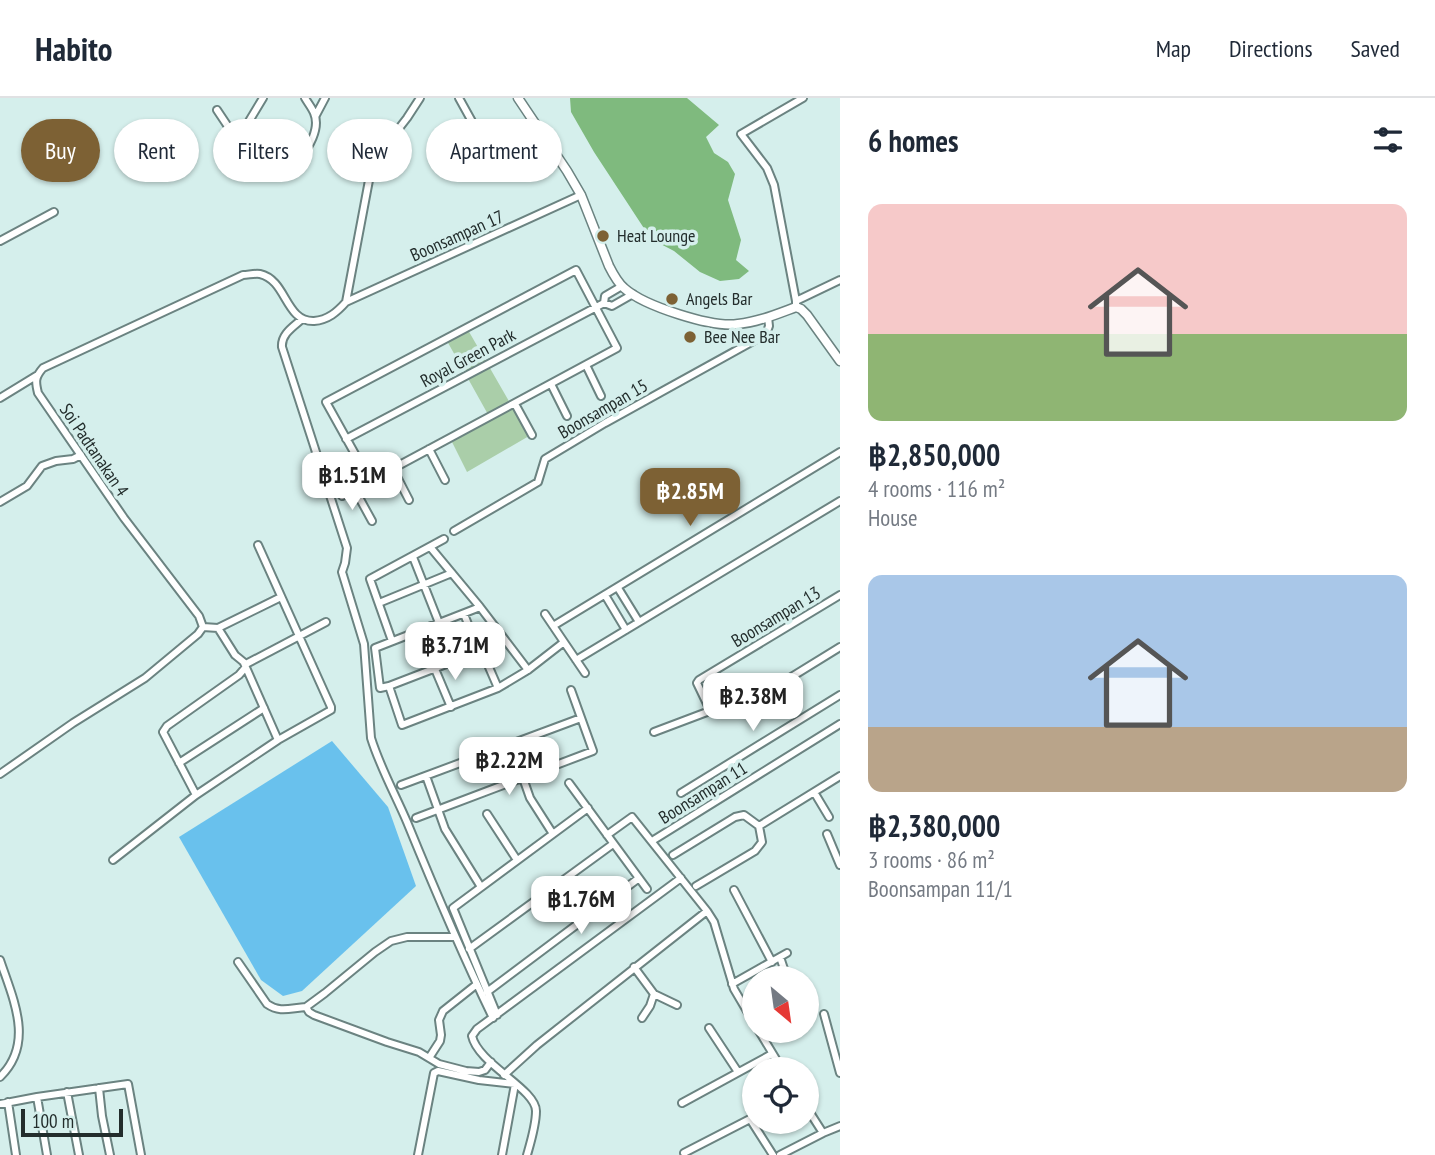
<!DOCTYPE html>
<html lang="en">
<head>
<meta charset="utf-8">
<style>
  :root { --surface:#fff; --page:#f6f6f7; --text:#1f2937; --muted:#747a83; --line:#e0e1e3; --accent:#7d6134 }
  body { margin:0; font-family:"PT Sans Narrow",sans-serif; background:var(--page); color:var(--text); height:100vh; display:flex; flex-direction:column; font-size:26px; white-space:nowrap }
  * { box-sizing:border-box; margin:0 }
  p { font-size:23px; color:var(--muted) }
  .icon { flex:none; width:38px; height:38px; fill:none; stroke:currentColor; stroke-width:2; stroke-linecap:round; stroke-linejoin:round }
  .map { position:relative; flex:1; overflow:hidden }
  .panel { display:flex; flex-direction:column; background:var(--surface); width:595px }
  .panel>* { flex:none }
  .top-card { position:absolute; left:21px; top:21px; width:665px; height:63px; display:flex; gap:14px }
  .needle { width:46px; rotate:151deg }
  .buttons { position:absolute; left:742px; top:868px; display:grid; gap:14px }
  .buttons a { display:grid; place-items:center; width:77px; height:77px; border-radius:50%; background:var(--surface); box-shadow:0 2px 5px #0004; font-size:35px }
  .scale { position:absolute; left:21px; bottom:18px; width:102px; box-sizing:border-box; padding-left:7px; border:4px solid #232d2c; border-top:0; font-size:19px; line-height:24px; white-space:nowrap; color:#232d2c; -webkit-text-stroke:5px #d5efec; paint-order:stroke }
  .price { position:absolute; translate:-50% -60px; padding:0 16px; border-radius:14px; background:#fff; color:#222; font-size:23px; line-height:46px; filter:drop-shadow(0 2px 4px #0008) }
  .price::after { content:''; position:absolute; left:50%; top:42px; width:21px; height:16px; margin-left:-10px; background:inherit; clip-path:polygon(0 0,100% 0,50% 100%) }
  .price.selected { background:var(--accent); color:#fff }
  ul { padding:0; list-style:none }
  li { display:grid; align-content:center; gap:14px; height:371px; padding:0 28px }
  li span { display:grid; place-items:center; height:217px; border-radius:14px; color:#555 }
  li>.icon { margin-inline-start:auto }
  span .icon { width:126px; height:126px; fill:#fffc; stroke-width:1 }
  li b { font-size:30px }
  h2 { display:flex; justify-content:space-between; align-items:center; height:84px; padding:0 28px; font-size:30px }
  .tag { padding:0 24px; border-radius:32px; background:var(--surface); box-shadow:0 2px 5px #0004; font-size:24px; line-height:63px }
  .tag.selected { background:var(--accent); color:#fff }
  header { display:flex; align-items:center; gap:42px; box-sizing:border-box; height:98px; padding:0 35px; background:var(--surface); border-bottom:2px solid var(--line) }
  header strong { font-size:33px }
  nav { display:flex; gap:38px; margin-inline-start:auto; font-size:24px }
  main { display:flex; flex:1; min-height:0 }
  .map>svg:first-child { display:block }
  .green { fill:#aacea9 }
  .forest { fill:#7fba7e }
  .water { fill:#69c1ed }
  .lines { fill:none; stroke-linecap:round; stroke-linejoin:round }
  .street-casing { stroke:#6b8381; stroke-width:10 }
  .secondary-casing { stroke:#6b8381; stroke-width:11 }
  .street { stroke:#fff; stroke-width:6 }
  .secondary { stroke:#fff; stroke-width:8 }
  .poi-dot { fill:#7d6134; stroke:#d5efec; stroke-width:2.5 }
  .labels { text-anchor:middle; stroke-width:7; stroke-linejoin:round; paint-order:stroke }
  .street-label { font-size:18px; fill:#232d2c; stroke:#d5efec }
  .poi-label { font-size:18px; fill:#232d2c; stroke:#d5efec; text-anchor:start }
</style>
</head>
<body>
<header>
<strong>Habito</strong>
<nav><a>Map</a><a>Directions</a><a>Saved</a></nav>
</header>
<main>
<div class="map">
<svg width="840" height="1057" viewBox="0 0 840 1057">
  <rect width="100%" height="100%" fill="#d5efec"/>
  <path class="green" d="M468 232 529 338 467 374 451 342 490 320 447 243Z"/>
  <path class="forest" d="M570 0H687L719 27 706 39 714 55 728 64 735 76 728 102 741 142 736 162 749 173 739 181 720 183 700 174 674 153 651 141 594 54 571 14Z"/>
  <path class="water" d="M332 643 388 709 416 788 302 893 283 898 261 882 179 739Z"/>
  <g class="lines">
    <g class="street-casing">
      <path id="street" d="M459 0 490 56
        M217 12 237 42
        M316 17 325 0
        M228 58 263 0
        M299 63C308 50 321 31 314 15 312 10 308 5 305 0
        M0 143 54 114
        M796 203 840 182
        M346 204 370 77 376 60 407 20 420 0
        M604 205 612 208 633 196
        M796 209V203L774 87 767 70 741 36 803 0
        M302 221C293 229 281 236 282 249L347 450 345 465 342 474 364 546 371 640C380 669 395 696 407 724 434 790 462 856 493 920
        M586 267 601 298
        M551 286 567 318
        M0 300 36 278
        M515 306 532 337
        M346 341 604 205 605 198 622 188
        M429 351 445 382
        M393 371 409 402
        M355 392 372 423
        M342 398 617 250 576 172 326 304 370 383
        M0 404 27 388 42 368 56 363 73 361 81 357
        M454 433 538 384 545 361 605 325 766 236 769 228 768 219
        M431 450 480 509 528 572
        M413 459 439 525
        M618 490 639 524
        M605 497 626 532
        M379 505 452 475
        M480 509 375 550 380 590 389 588 402 627 498 590 528 572 564 544
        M464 516 479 554
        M545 516 585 575
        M553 528 840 354
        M203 529 199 518 124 420 38 295C35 283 35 279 43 270L243 177C248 177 255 175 260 176 287 182 285 224 314 223 328 222 337 214 346 204L581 97
        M203 529 218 530 235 557 246 566 326 524
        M218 530 281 499
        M417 534 432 572
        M392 543 370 481 444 441
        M482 553 498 590
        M576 562 840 403
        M244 565 278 642 331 612V609L258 447
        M435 571 451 609
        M389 588 506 543
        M746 607 840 549
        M654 634 707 614 709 610 697 585 699 582 840 497
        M179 665 264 610
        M0 676 73 625 145 580 198 536 203 529
        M426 678 445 731 481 789
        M523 680 530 700 553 736
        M569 685 647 791
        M401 687 581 620
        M814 694 829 719
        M681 695 840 597
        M196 697 163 634 167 628 239 577 245 570
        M487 716 517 762
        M416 720 593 653 571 592
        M759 728 840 678
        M827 736 840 767
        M607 737 632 719 707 813 714 824 734 891 754 925
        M652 743 840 626
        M673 757 735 719 744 717 759 728 762 744 755 753 696 788
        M113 762 196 697 278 642
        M734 792 772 864
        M454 839H407L391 843 375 854 325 895 306 909 309 914 314 917 387 944 419 954 439 966 466 973 479 974 485 972 491 964
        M469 851 613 746
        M780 859 787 880
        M0 862C13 901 35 945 0 979
        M238 864 267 906C280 915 290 910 306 909
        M634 869 654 896 677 907
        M732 886 787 855
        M487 894 639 780
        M824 916 840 975
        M497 917 453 810 588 710
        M642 920 650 908 654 896
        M709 930 738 974
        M759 933 782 971
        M429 960 440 943 441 937 439 922 443 913 477 886
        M504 977 537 947 707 813
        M99 990 102 1018 110 1057
        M67 994 79 1057
        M37 999 128 986 141 1057
        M8 1004 16 1057
        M682 1005 772 956
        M0 1006 37 999 47 1057
        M807 1010 823 1035
        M684 1055 750 1021 773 1057
        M418 1057 434 975 438 973 479 982 515 986 502 1057
        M527 1057C531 1043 536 1027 536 1013 536 991 478 966 472 938L477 931 681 780
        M780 1057 823 1035 840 1028"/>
    </g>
    <g class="secondary-casing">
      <path id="secondary" d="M518 0 567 73 581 97 609 168C613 176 617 184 624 190 644 208 712 230 738 226 758 224 777 216 796 209L801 211 807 217 840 263"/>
    </g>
    <use href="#street" class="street"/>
    <use href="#secondary" class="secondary"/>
  </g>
  <g class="poi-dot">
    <circle cx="603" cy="138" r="7"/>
    <circle cx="672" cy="201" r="7"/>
    <circle cx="690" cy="239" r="7"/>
  </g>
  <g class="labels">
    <g class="street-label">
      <text transform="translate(457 138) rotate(-24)" y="6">Boonsampan 17</text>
      <text transform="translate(468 260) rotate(-28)" y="6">Royal Green Park</text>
      <text transform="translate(603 311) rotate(-30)" y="6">Boonsampan 15</text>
      <text transform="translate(94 352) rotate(56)" y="6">Soi Padtanakan 4</text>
      <text transform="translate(776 519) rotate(-31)" y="6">Boonsampan 13</text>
      <text transform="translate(703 695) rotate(-32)" y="6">Boonsampan 11</text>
    </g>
    <g class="poi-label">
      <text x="617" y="144">Heat Lounge</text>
      <text x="686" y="207">Angels Bar</text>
      <text x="704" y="245">Bee Nee Bar</text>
    </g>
  </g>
</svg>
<div class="buttons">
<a><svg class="needle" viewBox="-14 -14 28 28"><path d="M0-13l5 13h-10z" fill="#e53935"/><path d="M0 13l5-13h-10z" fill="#747a83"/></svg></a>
<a><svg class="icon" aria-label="locate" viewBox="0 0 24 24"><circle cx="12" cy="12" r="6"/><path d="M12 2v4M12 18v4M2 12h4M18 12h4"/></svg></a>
</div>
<div class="scale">100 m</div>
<b class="price" style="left:352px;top:414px">฿1.51M</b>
<b class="price selected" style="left:690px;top:430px">฿2.85M</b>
<b class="price" style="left:455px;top:584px">฿3.71M</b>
<b class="price" style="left:753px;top:635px">฿2.38M</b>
<b class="price" style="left:509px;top:699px">฿2.22M</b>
<b class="price" style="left:581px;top:838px">฿1.76M</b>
<div class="top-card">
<a class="tag selected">Buy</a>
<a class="tag">Rent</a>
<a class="tag">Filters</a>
<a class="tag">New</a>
<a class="tag">Apartment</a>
</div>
</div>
<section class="panel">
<h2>6 homes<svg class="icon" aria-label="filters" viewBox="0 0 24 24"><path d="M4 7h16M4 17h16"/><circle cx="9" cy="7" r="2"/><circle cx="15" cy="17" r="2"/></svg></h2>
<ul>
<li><span style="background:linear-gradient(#f6c9c9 60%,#8fb573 0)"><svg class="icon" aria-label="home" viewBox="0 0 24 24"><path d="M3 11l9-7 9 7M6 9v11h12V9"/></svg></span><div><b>฿2,850,000</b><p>4 rooms · 116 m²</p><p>House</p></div></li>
<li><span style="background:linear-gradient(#a9c7e8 70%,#b9a48a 0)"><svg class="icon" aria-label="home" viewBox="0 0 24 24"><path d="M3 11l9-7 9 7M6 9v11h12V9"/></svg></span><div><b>฿2,380,000</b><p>3 rooms · 86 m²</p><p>Boonsampan 11/1</p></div></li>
</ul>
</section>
</main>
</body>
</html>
